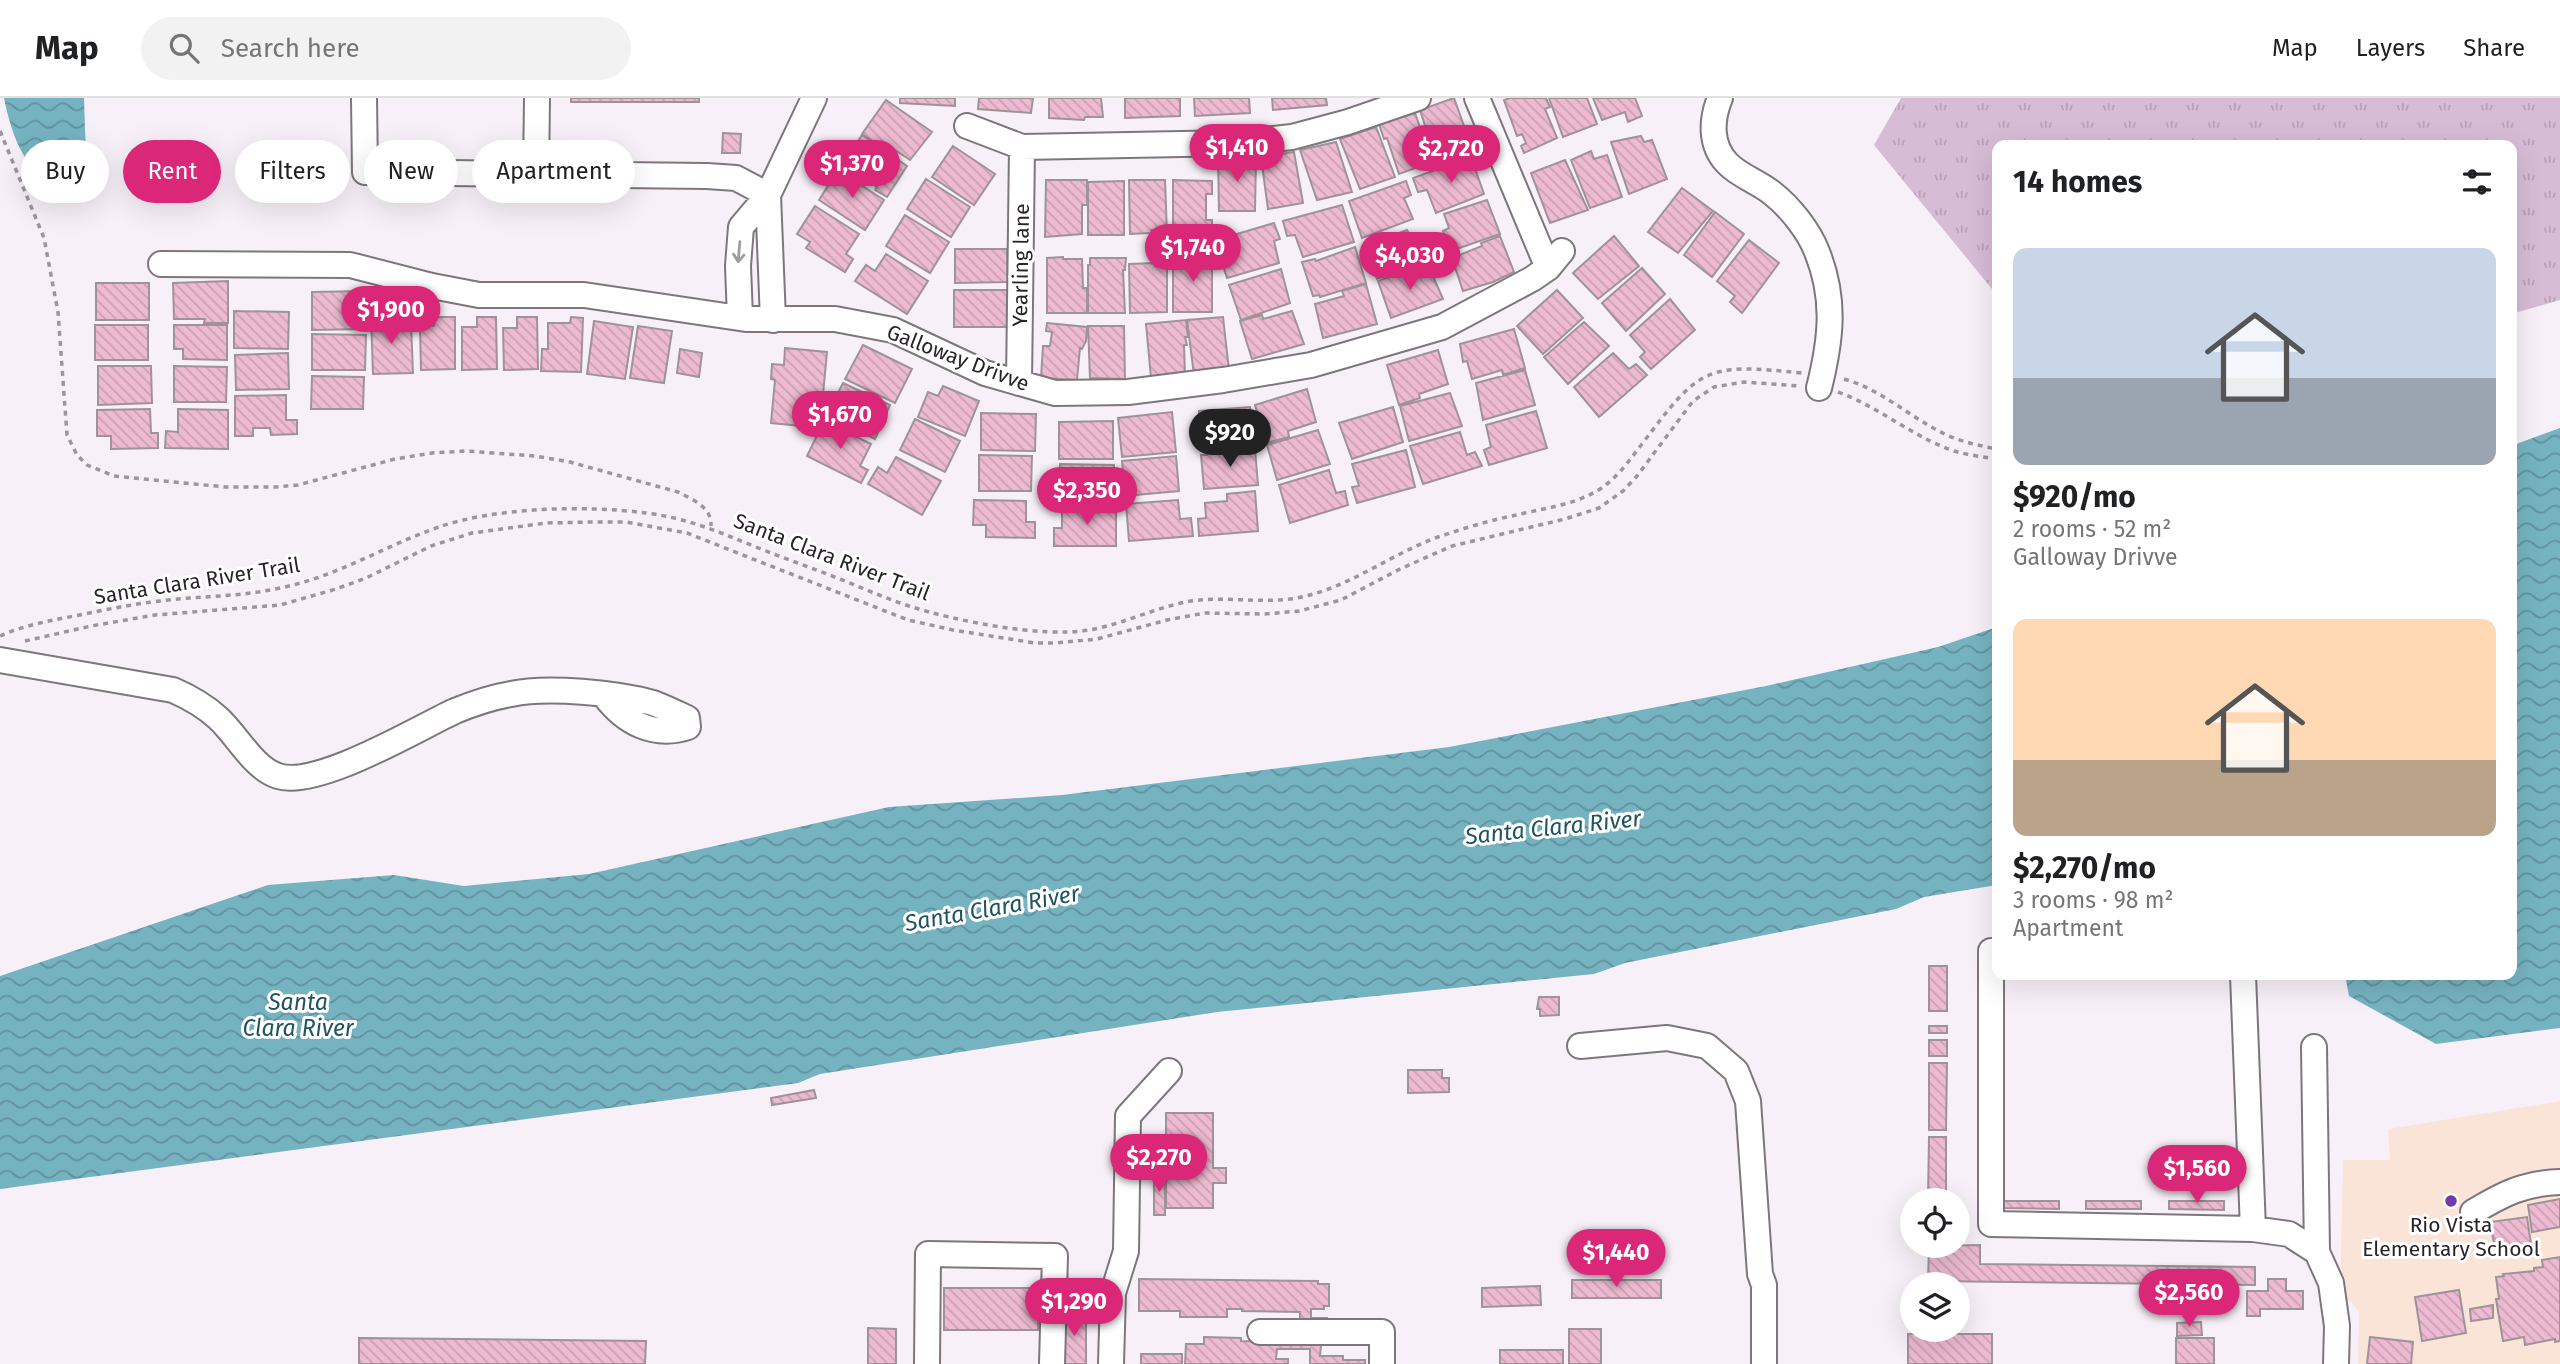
<!DOCTYPE html>
<html lang="en">
<head>
<meta charset="utf-8">
<style>
  :root { --surface:#fff; --page:#f2f2f2; --text:#202124; --muted:#757577; --line:#e0e0e0; --accent:#db2777 }
  body { margin:0; font-family:"Fira Sans",sans-serif; background:var(--page); color:var(--text); height:100vh; display:flex; flex-direction:column; font-size:26px; white-space:nowrap }
  * { box-sizing:border-box; margin:0 }
  p { font-size:23px; color:var(--muted) }
  .icon { flex:none; width:38px; height:38px; fill:none; stroke:currentColor; stroke-width:2; stroke-linecap:round; stroke-linejoin:round }
  .map { position:relative; flex:1; overflow:hidden }
  .panel { position:absolute; left:1992px; top:42px; width:525px; height:840px; display:flex; flex-direction:column; background:var(--surface); border-radius:14px; box-shadow:0 7px 28px #0002 }
  .panel>* { flex:none }
  .guide { position:absolute; left:21px; top:42px; width:665px; height:63px; display:flex; gap:14px }
  .controls { position:absolute; left:1900px; top:1090px; display:grid; gap:14px }
  .controls a { display:grid; place-items:center; width:70px; height:70px; border-radius:50%; background:var(--surface); box-shadow:0 7px 28px #0002; font-size:35px }
  .price { position:absolute; translate:-50% -60px; padding:0 16px; border-radius:24px; background:var(--accent); color:#fff; font-size:23px; line-height:46px; filter:drop-shadow(0 2px 4px #0008) }
  .price::after { content:''; position:absolute; left:50%; top:42px; width:21px; height:16px; margin-left:-10px; background:inherit; clip-path:polygon(0 0,100% 0,50% 100%) }
  .price.on { background:#222; color:#fff }
  ul { padding:0; list-style:none }
  li { display:grid; align-content:center; gap:14px; height:371px; padding:0 21px }
  li span { display:grid; place-items:center; height:217px; border-radius:14px; color:#555 }
  li>.icon { margin-inline-start:auto }
  span .icon { width:126px; height:126px; fill:#fffc; stroke-width:1 }
  li b { font-size:30px }
  h2 { display:flex; justify-content:space-between; align-items:center; height:84px; padding:0 21px; font-size:30px }
  .tag { padding:0 24px; border-radius:32px; background:var(--surface); box-shadow:0 7px 28px #0002; font-size:24px; line-height:63px }
  .tag.on { background:var(--accent); color:#fff }
  header { display:flex; align-items:center; gap:42px; box-sizing:border-box; height:98px; padding:0 35px; background:var(--surface); border-bottom:2px solid var(--line) }
  header strong { font-size:33px }
  nav { display:flex; gap:38px; margin-inline-start:auto; font-size:24px }
  .search { width:490px; height:63px; background:var(--page); display:flex; align-items:center; gap:18px; box-sizing:border-box; padding:0 24px; border-radius:38px; color:var(--muted); font-size:26px }
  .map>svg:first-child { display:block }
  .education { fill:#fae4d7 }
  .grass { fill:url(#grass-tufts) }
  .water { fill:url(#water-waves) }
  .building { fill:url(#building-back-hatch); stroke:#9e9398; stroke-width:2 }
  .lines { fill:none; stroke-linecap:round; stroke-linejoin:round }
  .minor-casing { stroke:#7e767d; stroke-width:28 }
  .path { stroke:#9c969c; stroke-width:3.5; stroke-dasharray:5 5; stroke-linecap:butt }
  .minor { stroke:#fff; stroke-width:24 }
  .oneway { stroke:#9e9c9e }
  .poi-dot { fill:#7438ad; stroke:#fff; stroke-width:2.5 }
  .labels { text-anchor:middle; stroke-width:6; stroke-linejoin:round; paint-order:stroke }
  .street-label { font-size:21px; fill:#272427; stroke:#fff }
  .poi-label { font-size:21px; fill:#272427; stroke:#fff }
  .water-label { font-size:23px; font-style:italic; fill:#1f535e; stroke:#fff }
</style>
</head>
<body>
<header>
<strong>Map</strong>
<div class="search"><svg class="icon" aria-label="search" viewBox="0 0 24 24"><circle cx="10" cy="10" r="6"/><path d="M15 15l6 6"/></svg>Search here</div>
<nav><a>Map</a><a>Layers</a><a>Share</a></nav>
</header>
<div class="map">
<svg width="2560" height="1266" viewBox="0 0 2560 1266">
  <defs>
    <pattern id="grass-tufts" width="24" height="20" patternUnits="userSpaceOnUse" patternTransform="scale(1.75)"><rect width="24" height="20" fill="#d7bcd6"/><path d="M3 7l-1-3M5 7V3M7 7l1-3M15 17l-1-3M17 17v-4M19 17l1-3" fill="none" stroke="#b9a1b8"/></pattern>
    <pattern id="water-waves" width="16" height="10" patternUnits="userSpaceOnUse" patternTransform="scale(1.75)"><rect width="16" height="10" fill="#76b3c1"/><path d="M0 5q4-4 8 0t8 0" fill="none" stroke="#61919d"/></pattern>
    <pattern id="building-back-hatch" width="6" height="6" patternUnits="userSpaceOnUse" patternTransform="scale(1.75)"><rect width="6" height="6" fill="#edbad1"/><path d="M-1 5l2 2M0 0l6 6M5-1l2 2" fill="none" stroke="#cba0b3"/></pattern>
  </defs>
  <rect width="100%" height="100%" fill="#f8f0f8"/>
  <path class="education" d="M2560 1003V1266H2358L2359 1214 2351 1204 2340 1201 2343 1062H2390L2388 1031Z"/>
  <path class="grass" d="M1901 0H2560V202L2511 216V47H1997V190L1992 191 1874 47Z"/>
  <path class="water" d="M4 0H84L86 60 80 74C74 79 68 81 60 81 24 82 10 29 4 0Z
    M2560 330V930L2436 946 2349 898 2345 877H2511V348Z
    M1997 529V787L1924 799 1896 811 1625 865 1594 876 1217 914 820 976 798 985 0 1091V878L268 787 394 777 464 788 589 776 889 709 1062 697 1449 649 1766 588 1938 549Z"/>
  <path class="building" d="M571 0H699V4H571Z
    M900 0H955V8L900 5Z
    M979 0H1033L1031 15 978 11Z
    M1049 0H1101L1103 19H1085L1084 22 1049 20Z
    M1125 0H1180V18L1125 20Z
    M1194 0H1249L1250 15 1195 18Z
    M1272 0H1326L1327 7 1273 12Z
    M1454 0 1472 50 1436 61 1420 12Z
    M1510 0H1546L1550 9 1545 11 1557 40 1524 55 1521 48 1526 45 1522 36 1517 38 1504 2Z
    M1549 0H1587L1597 26 1563 39Z
    M1593 0H1635L1642 18 1628 24 1625 14 1602 22Z
    M886 2 932 34 910 62 886 46 884 51 862 36Z
    M1415 15 1432 64 1399 76 1387 40 1384 41 1379 26Z
    M1376 29 1395 79 1360 91 1340 41Z
    M723 35 741 36 740 55H722Z
    M862 37 907 68 887 99 875 92 877 89 842 67Z
    M1641 38 1644 44 1652 42 1667 81 1629 96 1611 44Z
    M1336 44 1352 94 1317 102 1300 52Z
    M953 48 995 76 974 107 932 79Z
    M1591 53 1594 61 1607 57 1622 99 1590 110 1571 62Z
    M1294 54 1303 105 1268 111 1261 59Z
    M1218 59 1256 61 1255 113H1219Z
    M1471 59 1484 96 1436 115 1427 92 1418 94 1413 80Z
    M1565 62 1588 112 1550 125 1531 75Z
    M838 72 884 102 865 132 819 102Z
    M926 81 970 109 951 139 907 111Z
    M1046 82H1087V107H1082V136L1045 139Z
    M1129 82H1165L1167 136H1154V132H1151V135L1130 136Z
    M1173 82 1212 83V96H1206V122H1212V143H1196L1195 136H1173Z
    M1124 83V137H1088V84Z
    M1406 83 1411 97 1404 100 1413 121 1362 140 1349 103Z
    M1682 90 1713 113 1678 155 1648 134Z
    M1487 102 1500 136 1451 153 1443 133 1449 130 1444 116Z
    M1342 107 1354 144 1303 159 1295 137 1287 138 1283 123Z
    M815 108 859 136 846 156 853 161 845 174 806 150 810 144 797 136Z
    M1715 114 1744 136 1712 179 1684 157Z
    M905 117 949 144 930 175 886 148Z
    M1274 125 1280 141 1274 143 1279 165 1227 180 1219 156 1232 151 1230 138Z
    M1407 132 1414 143 1420 141 1427 161 1377 181 1367 147Z
    M1500 138 1514 174 1493 184 1463 193 1452 160 1482 148 1481 145Z
    M1614 138 1639 168 1598 201 1573 175Z
    M1749 142 1779 165 1742 215 1730 204 1735 198 1717 183Z
    M1355 149 1366 185 1320 199 1319 197 1313 198 1302 164 1315 161 1316 163Z
    M955 151H1007L1008 184 955 185Z
    M1197 151H1212V214H1173V162H1197Z
    M886 156 928 183 907 216 855 183 866 167 875 173Z
    M1063 159V161H1082L1083 190H1087V215H1047V160Z
    M1090 160H1126L1125 172H1123L1125 215H1088V167H1090Z
    M1155 165V168H1167V214L1130 215 1129 166Z
    M1429 169 1443 201 1391 220 1378 183 1398 176 1399 179Z
    M1642 170 1665 196 1626 233 1602 205Z
    M1281 171 1290 205 1241 222 1229 187Z
    M228 183V225H204L205 221H174L173 185Z
    M96 185H149V222H96Z
    M1366 186 1377 226 1323 240 1315 206 1344 198 1342 193Z
    M954 192H1007V229H954Z
    M1557 192 1583 220 1543 256 1517 228Z
    M365 193 366 231 312 232V194Z
    M1670 201 1695 232 1651 271 1640 259 1645 254 1630 237Z
    M234 213 289 214 288 251 234 250Z
    M1292 213 1304 246 1252 261 1240 223 1262 217 1263 221Z
    M371 215H389V225L411 224 413 275 373 276Z
    M434 219H455V271L421 272 420 228H434Z
    M477 219H496L497 271 462 272V229H477Z
    M517 219H537L538 271 504 272 503 230H517Z
    M571 219 583 220 581 274 541 273 542 251H548V225H570Z
    M1223 219 1229 272 1194 277 1187 222Z
    M1186 222 1188 239H1185L1187 247H1184L1185 276 1151 280 1146 226Z
    M594 223 633 229 625 281 587 276Z
    M1584 224 1609 248 1568 286 1544 259Z
    M1047 225 1087 229 1086 243 1082 251 1080 250 1077 282 1041 280 1043 248H1050L1052 234 1046 233Z
    M95 227H148V262H95Z
    M174 227H227V262L183 261V251H174Z
    M638 228 672 233 664 285 630 280Z
    M1088 228H1124L1125 281 1090 280Z
    M1514 231 1525 270 1503 277 1502 272 1472 281 1467 263 1463 264 1460 246Z
    M312 236 366 237 365 272H312Z
    M863 247 912 271 895 305 845 281Z
    M785 250 827 254 823 297 815 296 811 329 771 325 775 282 771 281 772 266 784 267Z
    M680 251 702 255 699 279 677 275Z
    M1438 252 1448 286 1419 296 1420 300 1399 307 1387 267Z
    M288 255 289 291 236 292 235 257Z
    M1613 255 1629 271 1636 266 1647 277 1599 319 1574 289Z
    M98 268H151L152 305 98 307Z
    M174 268 227 269 226 304H174Z
    M1525 272 1535 307 1483 322 1476 285Z
    M312 278 364 279 363 311H311Z
    M843 285 890 307 875 341 827 316Z
    M943 288 979 303 965 338 918 319 928 294 938 298Z
    M1307 291 1316 324 1288 333 1289 339 1266 345 1255 307Z
    M1450 295 1462 328 1409 343 1400 308Z
    M286 297V322H297V336L271 337 270 330H253V338H235V298Z
    M1250 309 1255 350 1229 352V348L1199 349V313Z
    M1393 309 1403 344 1352 361 1339 325Z
    M150 311 151 335H158V350L111 351V338H97V312Z
    M178 311 228 312V351L165 350 166 333 178 334Z
    M1536 313 1547 350 1489 367 1484 352 1491 349 1486 327Z
    M1172 314 1176 354 1122 359 1118 320Z
    M981 315 1036 316 1035 353 981 352Z
    M915 321 960 343 945 374 900 352Z
    M824 323 871 346 860 368 868 372 861 385 807 358Z
    M1113 323V361H1059V324Z
    M1318 332 1330 366 1277 382 1267 347Z
    M1460 334 1467 357 1475 354 1482 368 1423 386 1410 348Z
    M1255 351 1258 387 1204 391 1201 357H1207V355Z
    M1406 352 1415 389 1357 405 1352 389 1359 388 1352 366Z
    M979 357 1032 358 1031 393H979Z
    M1176 358 1179 393 1125 398 1122 363Z
    M896 359 941 383 922 417 868 386 878 369 887 375Z
    M1060 366 1114 367V404L1058 403Z
    M1329 372 1336 395 1345 393 1348 407 1290 425 1279 387Z
    M1255 393 1258 433 1199 438 1198 421 1206 420 1205 405 1227 403V396Z
    M974 402 1026 403V424H1035V440L986 439V427H973Z
    M1178 402 1180 421 1191 420 1193 438 1129 443 1126 406Z
    M1062 408 1116 409V448H1054V430H1062Z
    M1929 868H1947V913H1929Z
    M2272 877H2290V881H2272Z
    M1539 899H1559V917L1540 918V911H1537Z
    M1929 928H1947V935H1929Z
    M1929 942H1947V958H1929Z
    M1929 965H1947L1946 1032H1929Z
    M1408 972H1442V980H1449V994L1408 995Z
    M814 992 816 1000 772 1007 771 1000Z
    M1166 1015H1213V1070H1226V1085H1213V1110H1166V1059H1147V1040H1166Z
    M1929 1039H1946V1102H1928Z
    M1154 1075H1165V1117H1154Z
    M2560 1101V1129L2532 1134 2528 1107Z
    M2003 1103H2059V1111L2003 1110Z
    M2086 1103H2141V1111H2086Z
    M2169 1103H2224V1112L2169 1111Z
    M2527 1119 2531 1146 2495 1151 2490 1124Z
    M1980 1147V1166L2255 1169V1187L1928 1183 1929 1148Z
    M2560 1159V1243L2555 1244V1241L2525 1247 2524 1239 2503 1243 2496 1201H2499L2496 1179 2504 1178 2503 1176 2534 1173V1170L2543 1169 2542 1162Z
    M1139 1181 1318 1183V1186H1329V1208H1324V1211H1311V1220H1327L1326 1228H1300V1214L1242 1213V1211H1227V1219H1180V1213H1139Z
    M2268 1181H2286V1193H2303V1211H2260V1218H2247V1193H2268Z
    M1572 1182H1661V1200H1572Z
    M1540 1188 1541 1207 1482 1209V1190Z
    M944 1190H1038V1232H944Z
    M2459 1192 2466 1235 2422 1243 2415 1199Z
    M2493 1207V1220L2471 1223 2470 1211Z
    M1063 1213H1086V1266H1063Z
    M2201 1224 2202 1237 2177 1238V1225Z
    M868 1230 896 1231V1266H868Z
    M1569 1231H1601V1266H1569Z
    M1908 1236H1992V1266H1908Z
    M1204 1239 1241 1240V1243L1316 1245V1247H1321L1320 1258H1343V1262H1365V1266H1310V1251H1277L1276 1261H1288V1266H1185L1186 1246H1204Z
    M2370 1239 2413 1244 2411 1266H2367Z
    M359 1240 646 1243 645 1266H359Z
    M2176 1240H2214V1266H2176Z
    M1500 1252H1563V1266H1500Z
    M1141 1256H1182V1266H1141Z"/>
  <g class="lines">
    <g class="minor-casing">
      <path id="minor" d="M364 0 365 74 707 78 736 80 768 97
        M1477 0 1548 170
        M1720 0C1711 22 1710 47 1727 65 1739 78 1759 84 1772 95 1790 109 1809 133 1817 154 1836 201 1831 242 1819 290
        M967 28 1022 49 1235 45 1292 39 1348 24 1418 0
        M536 76 537 0
        M768 97 773 222
        M161 166 350 167 432 188 479 197H584L746 221H835L893 232 985 275 1055 295 1128 294 1223 282 1311 267 1442 229 1532 181 1548 170 1562 153
        M740 220 738 168 741 129 768 97 814 0
        M1019 285 1022 49
        M0 562 173 592C189 599 205 608 218 620 237 637 253 670 278 678 317 691 418 630 455 613 472 606 493 599 511 596 547 588 617 595 653 605 664 609 676 615 687 620L688 629C654 640 625 625 604 597
        M1997 853H1991V1126L2253 1131 2289 1136 2317 1154 2331 1185 2337 1228 2336 1266
        M2243 877 2253 1131
        M1580 948 1667 940 1707 948 1736 973 1748 1003 1760 1176 1764 1187V1266
        M2314 949 2317 1154
        M2473 1114C2503 1096 2524 1085 2560 1084
        M1260 1234H1382V1266
        M927 1266 928 1156 1055 1158 1052 1266
        M1111 1266 1113 1195 1126 1153 1128 1018 1169 973"/>
    </g>
    <path class="path" d="M0 33 44 140 58 214 67 337 77 357 87 367 114 378 225 389H276L298 387 395 361 432 355 466 353 535 358 570 364 678 394C693 402 712 409 711 428
      M1844 281C1879 291 1904 314 1935 331 1954 342 1975 347 1997 351
      M1838 294C1879 309 1913 339 1954 353 1968 357 1983 359 1997 361
      M0 538C27 526 55 522 84 516 109 511 134 506 160 503 198 498 237 499 275 491 335 480 380 450 436 430 494 409 586 407 646 415 687 420 719 434 756 449 783 460 810 469 837 480 861 489 884 500 909 508 955 523 1042 540 1089 532 1124 526 1156 509 1191 503 1226 498 1262 506 1297 500 1349 490 1389 457 1438 439 1462 431 1487 423 1512 418 1539 411 1570 408 1595 394 1615 383 1628 364 1642 346 1700 269 1705 265 1802 275
      M25 543 91 528 155 517 280 507 336 491 366 480 431 448 472 435 546 425 592 424H626L687 435 908 522 953 532 1035 545H1056L1097 541 1167 522 1205 515 1265 516 1299 513 1341 502 1400 471 1452 448 1565 421 1599 410 1623 393 1637 378 1693 303 1714 289 1744 284 1800 288"/>
    <use href="#minor" class="minor"/>
  </g>
  <defs><path id="oneway-shaft" d="M-6 0H5M1.5-3L5.5 0L1.5 3" fill="none" stroke-width="1.6" stroke-linecap="round" stroke-linejoin="round" transform="scale(1.75)"/></defs>
  <use class="oneway" href="#oneway-shaft" transform="translate(739 154) rotate(95)"/>
  <circle class="poi-dot" cx="2451" cy="1103" r="7"/>
  <g class="labels">
    <g class="street-label">
      <text transform="translate(1021 167) rotate(-89)" y="7">Yearling lane</text>
      <text transform="translate(958 260) rotate(21)" y="7">Galloway Drivve</text>
      <text transform="translate(832 459) rotate(21)" y="7">Santa Clara River Trail</text>
      <text transform="translate(197 483) rotate(-9)" y="7">Santa Clara River Trail</text>
    </g>
    <g class="poi-label">
      <text x="2451" y="1134">Rio Vista<tspan x="2451" dy="24">Elementary School</tspan></text>
    </g>
    <g class="water-label">
      <text transform="translate(1553 729) rotate(-6)" y="8">Santa Clara River</text>
      <text transform="translate(992 810) rotate(-10)" y="8">Santa Clara River</text>
      <text x="298" y="912">Santa<tspan x="298" dy="26">Clara River</tspan></text>
    </g>
  </g>
</svg>
<div class="controls">
<a><svg class="icon" aria-label="locate" viewBox="0 0 24 24"><circle cx="12" cy="12" r="6"/><path d="M12 2v4M12 18v4M2 12h4M18 12h4"/></svg></a>
<a><svg class="icon" aria-label="layers" viewBox="0 0 24 24"><path d="M12 4l9 5-9 5-9-5zM3 14l9 5 9-5"/></svg></a>
</div>
<b class="price" style="left:1237px;top:86px">$1,410</b>
<b class="price" style="left:1451px;top:87px">$2,720</b>
<b class="price" style="left:852px;top:102px">$1,370</b>
<b class="price" style="left:1193px;top:186px">$1,740</b>
<b class="price" style="left:1410px;top:194px">$4,030</b>
<b class="price" style="left:391px;top:248px">$1,900</b>
<b class="price" style="left:840px;top:353px">$1,670</b>
<b class="price on" style="left:1230px;top:371px">$920</b>
<b class="price" style="left:1087px;top:429px">$2,350</b>
<b class="price" style="left:1159px;top:1096px">$2,270</b>
<b class="price" style="left:2197px;top:1107px">$1,560</b>
<b class="price" style="left:1616px;top:1191px">$1,440</b>
<b class="price" style="left:2189px;top:1231px">$2,560</b>
<b class="price" style="left:1074px;top:1240px">$1,290</b>
<div class="guide">
<a class="tag">Buy</a>
<a class="tag on">Rent</a>
<a class="tag">Filters</a>
<a class="tag">New</a>
<a class="tag">Apartment</a>
</div>
<section class="panel">
<h2>14 homes<svg class="icon" aria-label="filters" viewBox="0 0 24 24"><path d="M4 7h16M4 17h16"/><circle cx="9" cy="7" r="2"/><circle cx="15" cy="17" r="2"/></svg></h2>
<ul>
<li><span style="background:linear-gradient(#c9d6e8 60%,#9aa5b1 0)"><svg class="icon" aria-label="home" viewBox="0 0 24 24"><path d="M3 11l9-7 9 7M6 9v11h12V9"/></svg></span><div><b>$920/mo</b><p>2 rooms · 52 m²</p><p>Galloway Drivve</p></div></li>
<li><span style="background:linear-gradient(#ffd9b3 65%,#b9a48a 0)"><svg class="icon" aria-label="home" viewBox="0 0 24 24"><path d="M3 11l9-7 9 7M6 9v11h12V9"/></svg></span><div><b>$2,270/mo</b><p>3 rooms · 98 m²</p><p>Apartment</p></div></li>
</ul>
</section>
</div>
</body>
</html>
